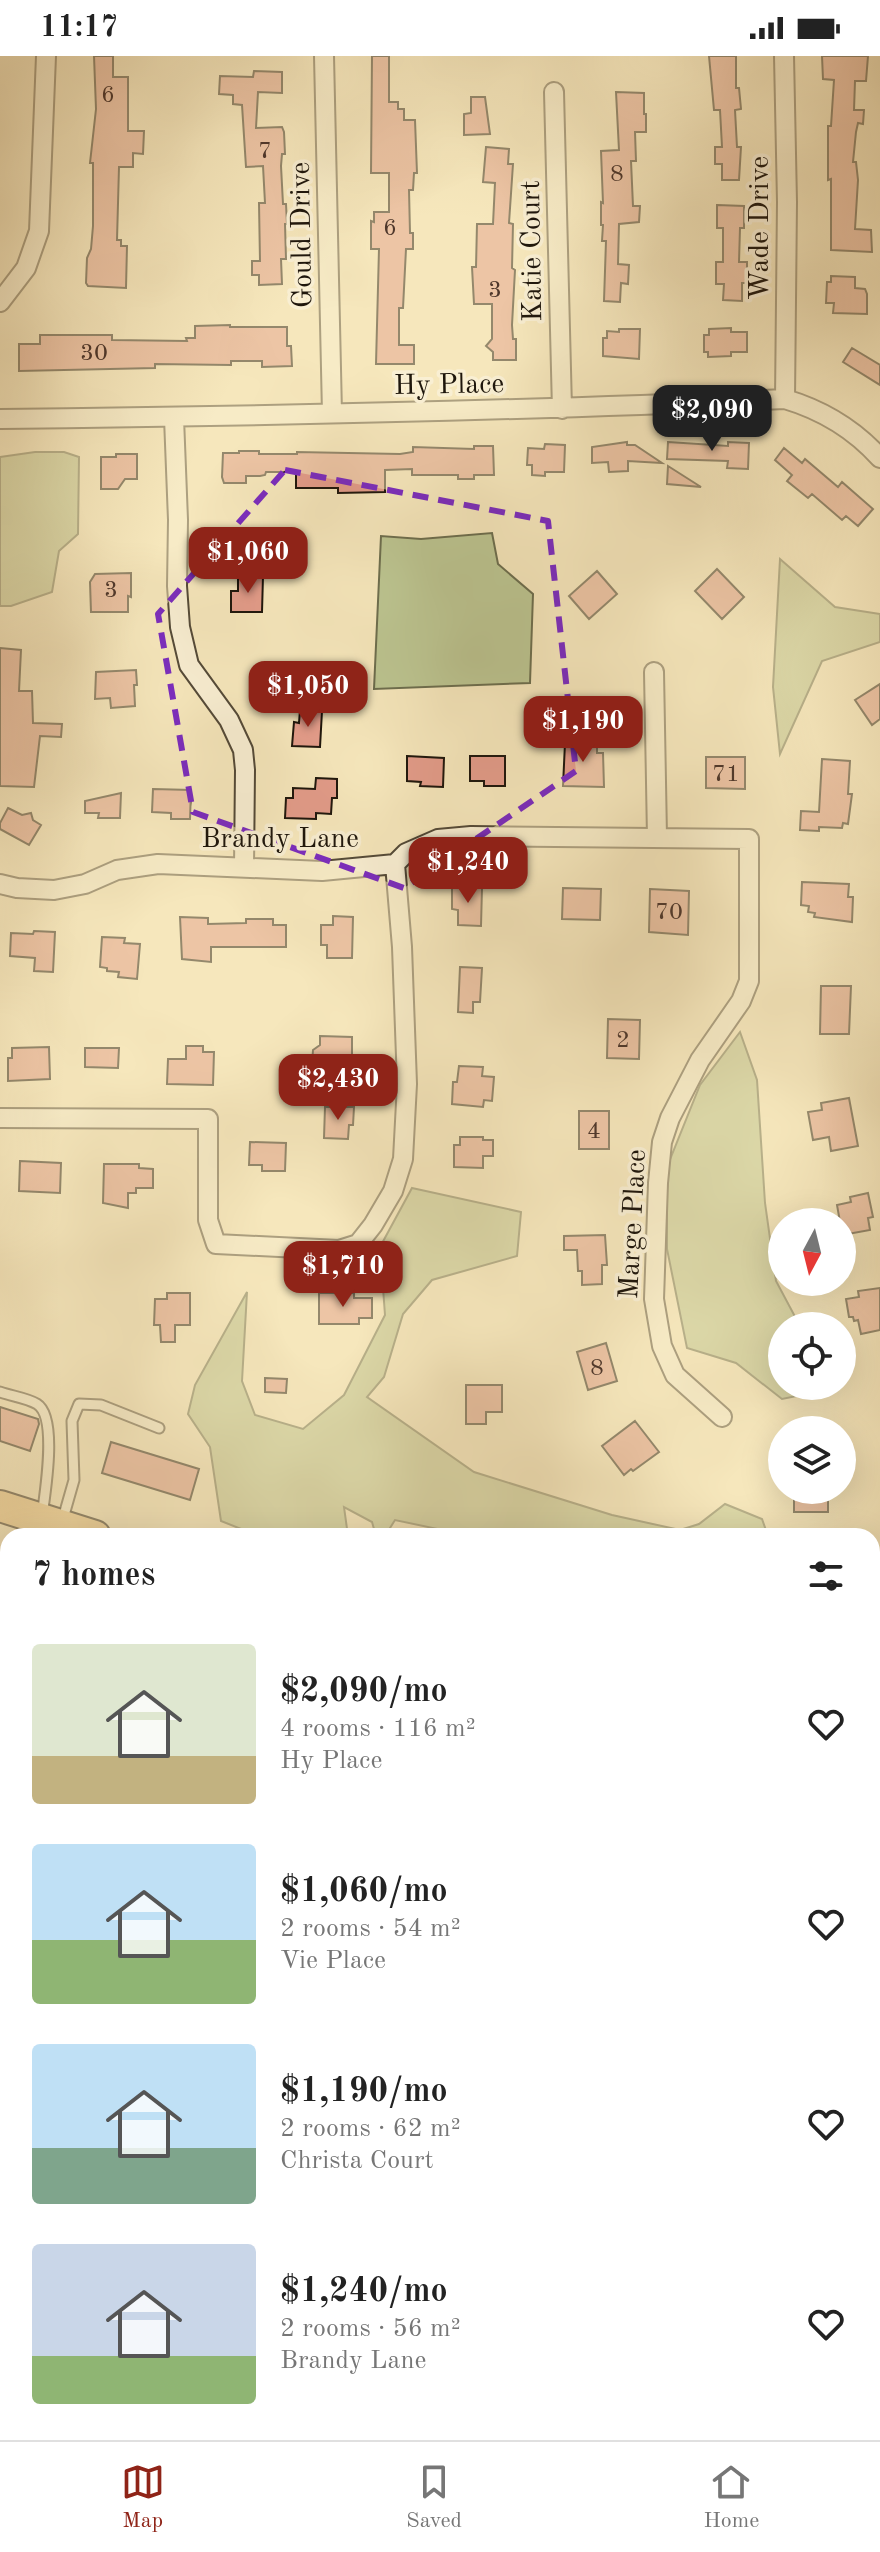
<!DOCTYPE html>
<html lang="en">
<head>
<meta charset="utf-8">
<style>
  :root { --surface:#fff; --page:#f2f2f2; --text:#222; --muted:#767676; --line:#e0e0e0; --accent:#8f2418 }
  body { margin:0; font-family:"Old Standard TT",serif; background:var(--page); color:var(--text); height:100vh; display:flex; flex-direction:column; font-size:30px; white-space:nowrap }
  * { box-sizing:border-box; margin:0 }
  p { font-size:26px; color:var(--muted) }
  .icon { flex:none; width:44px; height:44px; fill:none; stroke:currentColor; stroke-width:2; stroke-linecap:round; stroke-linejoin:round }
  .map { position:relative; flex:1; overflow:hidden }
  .sheet { position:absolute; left:0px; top:1472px; width:880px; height:912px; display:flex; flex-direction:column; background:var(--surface); border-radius:24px 24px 0 0; box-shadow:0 8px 32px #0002 }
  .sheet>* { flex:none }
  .needle { width:52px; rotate:187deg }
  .tools { position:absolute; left:768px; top:1152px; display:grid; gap:16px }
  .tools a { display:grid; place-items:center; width:88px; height:88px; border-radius:50%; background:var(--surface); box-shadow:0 8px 32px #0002; font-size:40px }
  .price { position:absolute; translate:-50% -68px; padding:0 18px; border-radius:16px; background:var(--accent); color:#fff; font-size:26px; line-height:52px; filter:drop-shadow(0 2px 4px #0008) }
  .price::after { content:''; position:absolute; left:50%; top:48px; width:24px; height:18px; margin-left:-12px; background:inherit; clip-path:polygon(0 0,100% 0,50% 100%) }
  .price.on { background:#222; color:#fff }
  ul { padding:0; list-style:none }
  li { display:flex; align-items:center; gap:24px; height:200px; padding:0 32px }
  li span { display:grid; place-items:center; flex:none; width:224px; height:160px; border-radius:8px; color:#555 }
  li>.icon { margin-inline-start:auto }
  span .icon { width:96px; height:96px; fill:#fffc; stroke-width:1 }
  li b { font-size:34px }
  h2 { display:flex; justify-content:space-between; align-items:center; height:96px; padding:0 32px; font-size:34px }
  .status { display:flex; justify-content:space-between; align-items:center; height:56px; padding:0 40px; background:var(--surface); direction:ltr }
  .status svg { height:22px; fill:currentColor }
  .tab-bar { display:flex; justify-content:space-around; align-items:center; height:112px; border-top:2px solid var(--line); background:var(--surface); font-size:22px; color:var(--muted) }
  .tab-bar a { display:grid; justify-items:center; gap:4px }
  .tab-bar .on { color:var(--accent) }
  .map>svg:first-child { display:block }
  .green { fill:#bcc591; stroke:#6d6e4e; stroke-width:2 }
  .building { fill:#e39c8a; stroke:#1e160c; stroke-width:2 }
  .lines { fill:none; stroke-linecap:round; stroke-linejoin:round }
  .service-casing { stroke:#544a38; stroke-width:13 }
  .minor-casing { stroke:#544a38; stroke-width:22 }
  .tertiary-casing { stroke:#544a38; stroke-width:28 }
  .primary-casing { stroke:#1e160c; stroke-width:34 }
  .service { stroke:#f9efd3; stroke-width:9 }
  .minor { stroke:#f9efd3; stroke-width:18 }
  .tertiary { stroke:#f9efd3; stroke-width:24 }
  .primary { stroke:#ebc47e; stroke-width:30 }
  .marked { fill:none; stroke:#7b2cbf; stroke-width:6; stroke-dasharray:16 10; stroke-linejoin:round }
  .labels { text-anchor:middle; stroke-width:7; stroke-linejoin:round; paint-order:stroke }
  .number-label { font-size:24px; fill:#4f382c }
  .street-label { font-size:28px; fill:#1e160c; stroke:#f9efd3 }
</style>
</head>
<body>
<div class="status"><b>11:17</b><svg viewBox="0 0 49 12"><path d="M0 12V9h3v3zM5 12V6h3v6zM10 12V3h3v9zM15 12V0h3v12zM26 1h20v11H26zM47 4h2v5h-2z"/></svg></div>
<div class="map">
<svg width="880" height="2384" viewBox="0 0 880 2384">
  <rect width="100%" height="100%" fill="#f6e7bc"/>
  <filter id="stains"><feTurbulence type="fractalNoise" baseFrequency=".0025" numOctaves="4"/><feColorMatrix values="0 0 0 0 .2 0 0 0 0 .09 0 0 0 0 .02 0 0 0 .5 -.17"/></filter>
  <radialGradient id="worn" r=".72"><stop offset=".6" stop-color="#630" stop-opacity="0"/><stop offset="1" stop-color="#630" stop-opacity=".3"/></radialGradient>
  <path class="green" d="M35 396H64L79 401 78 478 59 495 52 536 11 550H0V401Z
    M492 477 498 508 533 538 530 627 374 633 381 480 421 483Z
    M780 503 835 551 880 558V586L822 605 780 698 773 631Z
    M740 976 757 1024 765 1147 776 1225 800 1270H782V1330H826L827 1334 782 1343 736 1307 687 1292 667 1193V1111L700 1029Z
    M412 1132 521 1156 517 1200 432 1224 403 1258 384 1321 367 1341 474 1416 612 1459 680 1474 699 1468 725 1448 762 1463 768 1480H448L447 1475 395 1464 385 1480H376L372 1466 344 1451 348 1480H259L221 1465 210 1391 188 1358 195 1329 247 1236 242 1325 255 1359 303 1373 344 1339 385 1259 380 1191Z
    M872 1520 880 1523V1710L872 1707Z
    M547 2376H612L694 2384H548Z"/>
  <path class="building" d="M94 0H113V21H128V75H144L143 98 133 97V111H119L117 184H121V190H127L126 232 88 230 86 227 87 202 91 193 93 170V107H90L96 53Z
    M372 0H389V46H398V53H404V64H415L417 117H414L413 134H409L410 177H413V193H406L403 252H399V289H414V308H376L379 193H371V165L374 166V156H389V117H371Z
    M709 0H736V32H739L741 53 735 54 737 91H741L739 124H722V108H715V91H722L720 54H714Z
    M822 0H868L866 25H855L854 54H864L863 68 858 67 856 76 853 106H856L858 124 855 173 871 174 872 196 831 194V123L828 124V70H831L834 24 823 23Z
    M254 15 282 16V37L258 36 256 72 282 71 284 76 285 98H282L281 110 283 148H286L287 168H285L286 203H281L282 228 259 229V219H252V205H260L259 147H265L263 110 246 111 242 49 233 48V39L219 38 220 20 253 21Z
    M616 36 644 37V58H646V76H635L636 105H631L633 150H640L639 166 619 168 618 208 629 209 628 228 621 227 620 246 604 245 606 185H602L603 169H601V146L603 147 601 95 619 94Z
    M471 41H485L490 78 464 79V58L471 57Z
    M486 91 509 93 508 108H513L509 167 513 168 512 212 515 214 512 269 513 283H516V304H493V296L486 290 492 283V248H474L472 211H476L477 168H493L495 127 483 126Z
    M717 149 744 150V172H740L739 206H747V227H742V245L723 244 724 228H716V206H723V172H717Z
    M831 220 855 221V232L865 233 867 238V258L833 257 834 247H826L827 226H831Z
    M230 269V271H287V290H291L292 310 262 311V305H231V309L155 308V312L19 315V288H40V279H112V284L187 285 186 282H195V270Z
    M731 272V276H747V296H731V300L708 301V296H704V279H709V273Z
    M619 273H640L639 303 603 300V282H607V275L619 276Z
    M852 292 880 309V329L843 306Z
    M627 386V389H635L662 407 628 405V415L609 416 608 406 592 407V391Z
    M668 386 728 390V386L749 387 748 413 727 412 728 405 667 403Z
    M545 388 565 389 564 416H545V420L532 419V409H527L528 392 544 393Z
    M474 390H493L494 419H474V423H458V419H412V413L385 414V436L338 437V432H296V416H266L265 419 260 420H246V427H224L222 421 223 397H239V395H259V398H297V396L400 398 413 396V391L474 393Z
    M784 392 802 407 805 403 838 431 842 426 873 453 858 470 846 460 842 464 812 438 808 442 787 425 792 419 775 404Z
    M116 398H137V423H125L118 433H101V401H116Z
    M668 410 701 431 667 428Z
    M717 513 744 541 722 563 695 535Z
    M597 515 617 538 589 563 569 540Z
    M131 517V541L128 540V556H91L90 526 95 518Z
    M238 519 263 520 262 556H231V535H238Z
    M0 592 21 594 19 635H32L33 667 62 668 61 681 40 680 34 731 0 730Z
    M136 614 137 629H134L135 650 111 652 110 642 95 643 96 616Z
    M880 628V663L872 669 855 644Z
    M300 654 322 655 320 691 292 690 294 666 299 667Z
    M572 682H597V697H603L604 731 563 730 565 687Z
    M407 700 444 702 443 731 420 730 421 726 407 725Z
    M470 700H505V730H484V725H470Z
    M706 701H745V733L706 732Z
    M822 703 850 705 848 738H852L848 768 843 767 842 772 819 771V775L800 774 801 755 819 756Z
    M316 722 337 723V742H332L331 758 316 757V763L285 762 286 742H293V732L315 733Z
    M153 733 191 734 190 763H171V757L152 756Z
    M121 737 120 762H98L99 757H85V745Z
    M8 752 22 759 31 757 33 764 41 769 29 789 0 773V767Z
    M802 826 849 828 848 841H853L852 866 814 861 815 857 808 856 809 850 801 849Z
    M452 831 482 832 481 870 458 869V854L452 853Z
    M563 832 601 833 600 864 562 863Z
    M650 833 689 835 688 879 649 876Z
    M333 860 353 861 352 902H327V889H321V869H333Z
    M180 861 208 862V868L246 867V863H273V869H286V891H211V906L182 903Z
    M34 875 55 876 53 916 34 915 35 902 10 900 11 877 33 878Z
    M102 881 125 882 124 887 140 888 137 923 118 921 119 916 107 915V912L100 911Z
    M460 911 482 912 480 946H473V957L458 956Z
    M821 930H851L849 978H820Z
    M608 963 640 964 639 1003 607 1002Z
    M320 980 352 981V1002H347V1018L324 1017V1008H312L313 994 320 989Z
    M186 990H203V996H214L213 1029 167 1028 168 1003H186Z
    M49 991 50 1023 8 1025V1002H12V992Z
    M85 992H119L118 1012 85 1011Z
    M459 1010 483 1011 482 1020 494 1021 492 1045 484 1044 483 1051 452 1048 453 1026H457Z
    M849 1042 858 1090 831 1095 829 1081 813 1084 808 1056 822 1054 821 1047Z
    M325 1051H354L353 1069H349L348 1083 324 1082Z
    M579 1055H609V1093H579Z
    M460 1081H483V1084H493V1100H483V1112L454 1111V1089H460Z
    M250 1086 286 1087 285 1115H262V1109H249Z
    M20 1105 61 1107 60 1137 19 1135Z
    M104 1108H139V1112L153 1113V1132H136V1137H128V1152L103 1147Z
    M868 1137 873 1161 868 1162 870 1174 842 1179V1166H840L837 1149 851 1146 850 1141Z
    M605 1179 607 1209H602V1228L582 1229V1215H578L577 1194H564V1180Z
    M880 1232V1274L861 1278 858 1264 854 1265 853 1261H849L846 1243 859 1241 858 1235Z
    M167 1237H190V1269H175V1286H161L160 1269H154L155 1243H167Z
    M319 1237H354V1242H372V1262H359V1268H319Z
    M606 1287 617 1325 588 1334 577 1296Z
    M265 1322 287 1323 286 1337 265 1336Z
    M466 1329H502V1356H486V1368H466Z
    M0 1351 38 1363 39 1368 30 1395 0 1385Z
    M635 1365 659 1396 633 1415 631 1413 624 1419 602 1390Z
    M111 1386 199 1413 190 1444 102 1417Z
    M794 1434H828V1456H794Z"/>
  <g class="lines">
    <g class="service-casing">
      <path id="service" d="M0 1336C11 1340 27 1342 37 1348 58 1361 45 1437 42 1460
        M62 1466 74 1424 72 1365 79 1348 101 1349 159 1372
        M0 1523 8 1525
        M872 1804 880 1805"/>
    </g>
    <g class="minor-casing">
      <path id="minor" d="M324 0 332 357
        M784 0 787 146 785 343
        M554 36 562 353
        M0 246 26 212 39 175 46 0
        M174 362 178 464 177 530 180 571 189 609 229 664 243 694 245 714 244 811
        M0 363C262 360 523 355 785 343 822 354 854 373 880 402
        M654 616 657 781
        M0 828 17 832 54 834 85 828 117 814 158 808 322 815 395 808 406 797 438 783 471 780 749 783V925L741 945 700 1004 670 1062 662 1086 658 1127 654 1243 662 1290 675 1319 722 1361
        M0 1062 208 1063V1164L216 1188 339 1194 358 1188 373 1169 393 1135 403 1103 407 1028 402 891 395 808
        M0 1865 8 1867
        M872 2185 880 2186
        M401 2376V2384
        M53 2384V2376"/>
    </g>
    <g class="tertiary-casing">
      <path id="tertiary" d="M880 2384V2381"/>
    </g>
    <g class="primary-casing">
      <path id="primary" d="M0 1450 95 1480
        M872 1738 880 1741"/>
    </g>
    <use href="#service" class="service"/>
    <use href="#minor" class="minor"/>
    <use href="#tertiary" class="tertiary"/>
    <use href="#primary" class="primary"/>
  </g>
  <path d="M0 0H880V2384H0ZM285 414 548 465 576 715 404 832 193 756 158 558Z" fill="#f6e7bc" fill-opacity=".55" fill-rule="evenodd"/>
  <path class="marked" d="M285 414 548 465 576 715 404 832 193 756 158 558Z"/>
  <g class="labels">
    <g class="number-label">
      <text x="108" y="46">6</text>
      <text x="265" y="102">7</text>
      <text x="617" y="125">8</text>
      <text x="390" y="179">6</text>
      <text x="495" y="241">3</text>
      <text x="94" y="304">30</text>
      <text x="111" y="541">3</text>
      <text x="726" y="725">71</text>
      <text x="669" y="863">70</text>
      <text x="623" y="991">2</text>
      <text x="594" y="1082">4</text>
      <text x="597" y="1319">8</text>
    </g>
    <g class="street-label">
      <text transform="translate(758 172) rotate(-90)" y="10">Wade Drive</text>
      <text transform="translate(300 179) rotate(-91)" y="10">Gould Drive</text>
      <text transform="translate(530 195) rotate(-91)" y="10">Katie Court</text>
      <text transform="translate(449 327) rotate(-1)" y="10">Hy Place</text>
      <text x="280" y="791">Brandy Lane</text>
      <text transform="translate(631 1168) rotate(-87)" y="10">Marge Place</text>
    </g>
  </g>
  <rect width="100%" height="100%" filter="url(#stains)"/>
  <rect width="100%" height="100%" fill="url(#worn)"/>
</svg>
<div class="tools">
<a><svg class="needle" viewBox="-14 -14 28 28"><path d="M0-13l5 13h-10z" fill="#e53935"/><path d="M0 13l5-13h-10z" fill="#767676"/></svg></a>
<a><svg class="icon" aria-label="locate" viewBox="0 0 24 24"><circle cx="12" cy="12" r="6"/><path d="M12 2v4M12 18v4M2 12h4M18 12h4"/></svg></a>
<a><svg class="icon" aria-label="layers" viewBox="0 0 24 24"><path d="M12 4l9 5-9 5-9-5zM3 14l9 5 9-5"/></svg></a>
</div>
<b class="price on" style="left:712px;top:397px">$2,090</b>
<b class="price" style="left:248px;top:539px">$1,060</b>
<b class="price" style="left:308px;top:673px">$1,050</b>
<b class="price" style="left:583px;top:708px">$1,190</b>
<b class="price" style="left:468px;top:849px">$1,240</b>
<b class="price" style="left:338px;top:1066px">$2,430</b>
<b class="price" style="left:343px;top:1253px">$1,710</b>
<section class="sheet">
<h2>7 homes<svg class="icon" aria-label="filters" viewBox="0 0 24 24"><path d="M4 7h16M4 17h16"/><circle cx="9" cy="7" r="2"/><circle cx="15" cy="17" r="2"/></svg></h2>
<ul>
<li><span style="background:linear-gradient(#dfe7d0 70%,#c2b280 0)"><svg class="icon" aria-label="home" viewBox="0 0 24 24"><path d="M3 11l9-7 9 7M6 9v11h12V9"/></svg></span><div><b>$2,090/mo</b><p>4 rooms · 116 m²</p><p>Hy Place</p></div><svg class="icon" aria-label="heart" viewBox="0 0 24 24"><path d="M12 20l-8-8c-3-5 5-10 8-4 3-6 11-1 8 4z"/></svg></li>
<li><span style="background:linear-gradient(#bfe0f5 60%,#8fb573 0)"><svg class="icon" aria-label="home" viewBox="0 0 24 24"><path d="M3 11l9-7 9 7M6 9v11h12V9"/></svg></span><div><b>$1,060/mo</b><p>2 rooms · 54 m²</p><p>Vie Place</p></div><svg class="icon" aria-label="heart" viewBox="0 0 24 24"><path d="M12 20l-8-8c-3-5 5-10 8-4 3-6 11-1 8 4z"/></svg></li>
<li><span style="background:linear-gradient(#bfe0f5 65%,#7fa58c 0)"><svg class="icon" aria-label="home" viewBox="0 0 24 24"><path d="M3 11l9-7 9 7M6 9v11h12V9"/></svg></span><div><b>$1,190/mo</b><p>2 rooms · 62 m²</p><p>Christa Court</p></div><svg class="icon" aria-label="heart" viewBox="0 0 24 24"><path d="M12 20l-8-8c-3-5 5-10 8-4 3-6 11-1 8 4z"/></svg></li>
<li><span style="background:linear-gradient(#c9d6e8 70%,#8fb573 0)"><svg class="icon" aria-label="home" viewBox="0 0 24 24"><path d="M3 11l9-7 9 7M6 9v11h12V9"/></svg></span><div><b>$1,240/mo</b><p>2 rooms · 56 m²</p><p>Brandy Lane</p></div><svg class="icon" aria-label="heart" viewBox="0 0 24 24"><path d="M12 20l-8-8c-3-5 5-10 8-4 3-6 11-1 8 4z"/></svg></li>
</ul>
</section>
</div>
<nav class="tab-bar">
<a class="on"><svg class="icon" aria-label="map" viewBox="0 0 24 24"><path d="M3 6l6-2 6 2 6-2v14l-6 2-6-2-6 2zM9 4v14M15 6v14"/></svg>Map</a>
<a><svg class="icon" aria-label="saved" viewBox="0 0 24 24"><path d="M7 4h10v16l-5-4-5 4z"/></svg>Saved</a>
<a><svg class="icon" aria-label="home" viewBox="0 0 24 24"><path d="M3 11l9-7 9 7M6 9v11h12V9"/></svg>Home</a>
</nav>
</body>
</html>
